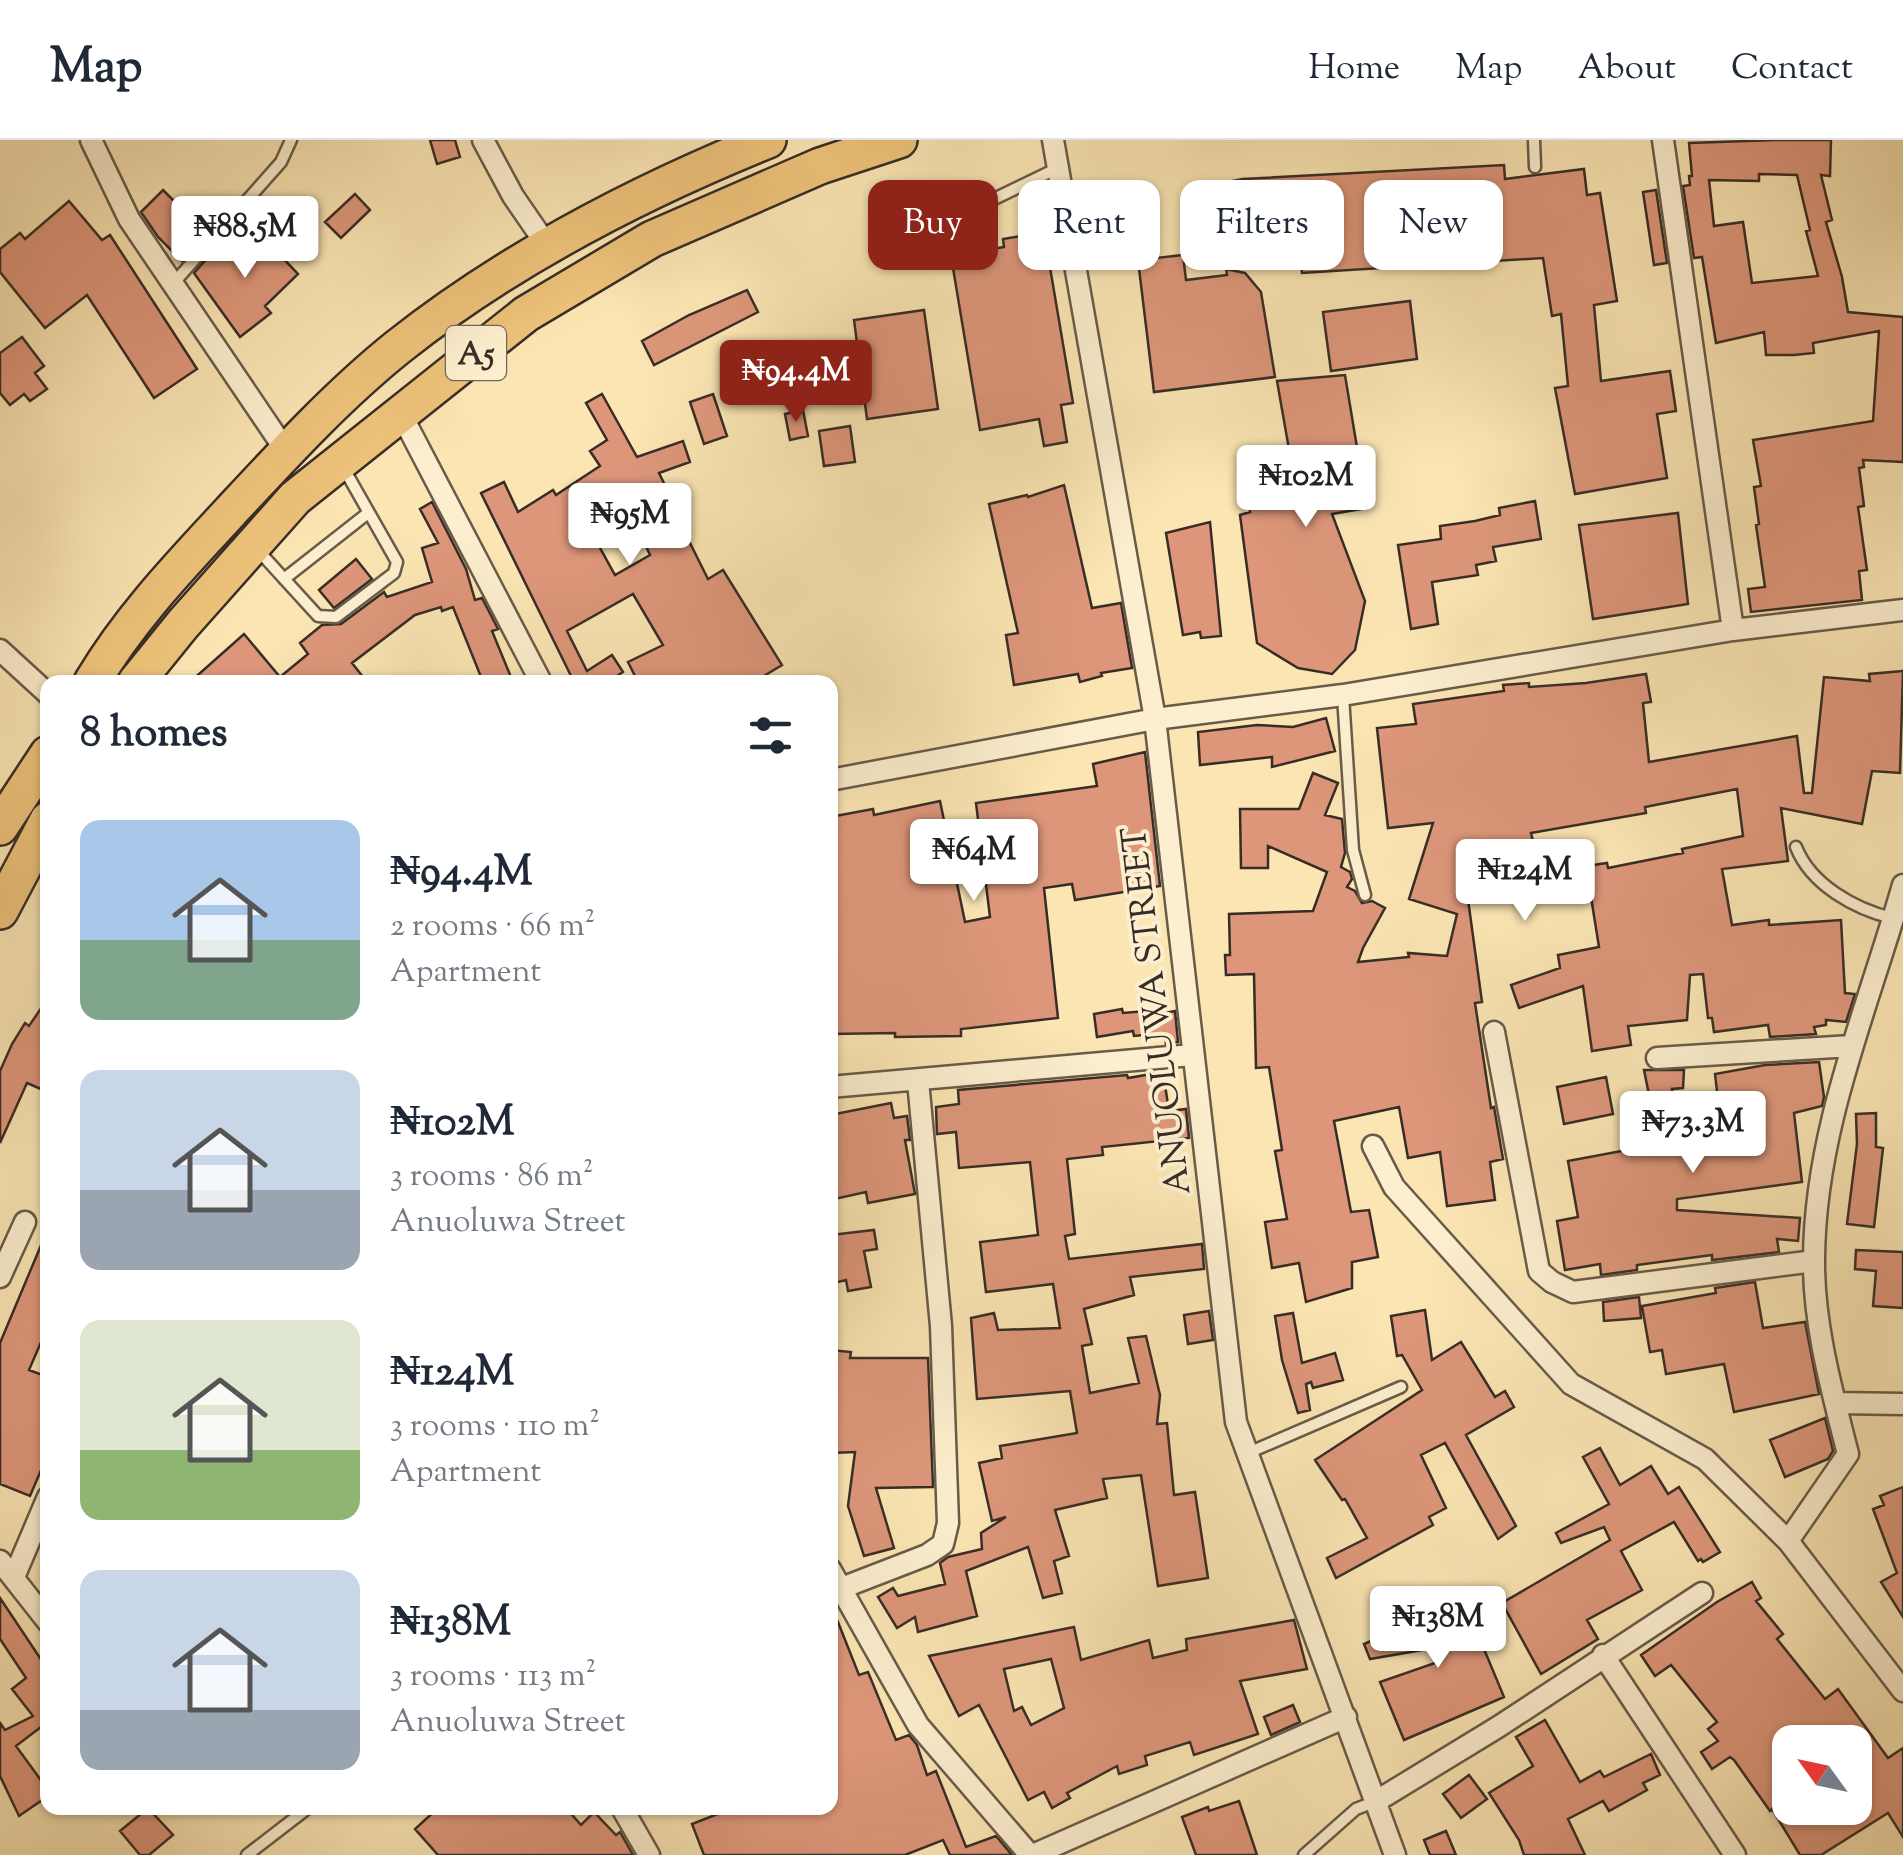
<!DOCTYPE html>
<html lang="en">
<head>
<meta charset="utf-8">
<style>
  :root { --surface:#fff; --page:#f6f6f7; --text:#1f2937; --muted:#747a83; --line:#e0e1e3; --accent:#8f2418 }
  body { margin:0; font-family:"Sorts Mill Goudy",serif; background:var(--page); color:var(--text); height:100vh; display:flex; flex-direction:column; font-size:38px; white-space:nowrap }
  * { box-sizing:border-box; margin:0 }
  p { font-size:32px; color:var(--muted) }
  .icon { flex:none; width:55px; height:55px; fill:none; stroke:currentColor; stroke-width:2; stroke-linecap:round; stroke-linejoin:round }
  .map { position:relative; flex:1; overflow:hidden }
  .panel { position:absolute; left:40px; top:535px; width:798px; height:1140px; display:flex; flex-direction:column; background:var(--surface); border-radius:20px; box-shadow:0 2px 8px #0004 }
  .panel>* { flex:none }
  .guide { position:absolute; left:868px; top:40px; width:885px; height:90px; display:flex; gap:20px }
  .needle { width:65px; rotate:303deg }
  .buttons { position:absolute; left:1772px; top:1585px; display:grid; gap:20px }
  .buttons a { display:grid; place-items:center; width:100px; height:100px; border-radius:20px; background:var(--surface); box-shadow:0 2px 8px #0004; font-size:50px }
  .price { position:absolute; translate:-50% -85px; padding:0 22px; border-radius:10px; background:#fff; color:#222; font-size:32px; line-height:65px; filter:drop-shadow(0 2px 5px #0008) }
  .price::after { content:''; position:absolute; left:50%; top:60px; width:30px; height:22px; margin-left:-15px; background:inherit; clip-path:polygon(0 0,100% 0,50% 100%) }
  .price.current { background:var(--accent); color:#fff }
  ul { padding:0; list-style:none }
  li { display:flex; align-items:center; gap:30px; height:250px; padding:0 40px }
  li span { display:grid; place-items:center; flex:none; width:280px; height:200px; border-radius:20px; color:#555 }
  li>.icon { margin-inline-start:auto }
  span .icon { width:120px; height:120px; fill:#fffc; stroke-width:1 }
  li b { font-size:42px }
  h2 { display:flex; justify-content:space-between; align-items:center; height:120px; padding:0 40px; font-size:42px }
  .pill { padding:0 35px; border-radius:20px; background:var(--surface); box-shadow:0 2px 8px #0004; font-size:35px; line-height:90px }
  .pill.current { background:var(--accent); color:#fff }
  header { display:flex; align-items:center; gap:60px; box-sizing:border-box; height:140px; padding:0 50px; background:var(--surface); border-bottom:2px solid var(--line) }
  header strong { font-size:48px }
  nav { display:flex; gap:55px; margin-inline-start:auto; font-size:35px }
  .map>svg:first-child { display:block }
  .building { fill:#dd967a; stroke:#382d26; stroke-width:2.5; fill-rule:evenodd }
  .lines { fill:none; stroke-linecap:round; stroke-linejoin:round }
  .service-casing { stroke:#685b49; stroke-width:15 }
  .minor-casing { stroke:#685b49; stroke-width:25 }
  .trunk-casing { stroke:#382d26; stroke-width:40 }
  .service { stroke:#fceece; stroke-width:10 }
  .minor { stroke:#fceece; stroke-width:20 }
  .trunk { stroke:#edc27a; stroke-width:35 }
  .labels { text-anchor:middle; stroke-width:8; stroke-linejoin:round; paint-order:stroke }
  .shield { fill:#fceece; stroke:#736758; stroke-width:2.5 }
  .shield-label { font-size:32px; font-weight:bold; fill:#382d26 }
  .street-label { font-size:35px; fill:#382d26; stroke:#fceece }
</style>
</head>
<body>
<header>
<strong>Map</strong>
<nav><a>Home</a><a>Map</a><a>About</a><a>Contact</a></nav>
</header>
<div class="map">
<svg width="1903" height="1715" viewBox="0 0 1903 1715">
  <rect width="100%" height="100%" fill="#fae5b3"/>
  <filter id="stains"><feTurbulence type="fractalNoise" baseFrequency=".002" numOctaves="4"/><feColorMatrix values="0 0 0 0 .2 0 0 0 0 .09 0 0 0 0 .02 0 0 0 .5 -.17"/></filter>
  <radialGradient id="worn" r=".72"><stop offset=".6" stop-color="#630" stop-opacity="0"/><stop offset="1" stop-color="#630" stop-opacity=".3"/></radialGradient>
  <path class="building" d="M430 0H455L460 17 437 24Z
    M1777 0H1831L1830 36 1821 35 1832 80 1826 82 1842 137 1848 172 1903 177V322L1863 320 1864 327 1859 328 1864 366 1858 367 1867 430 1859 431 1862 460 1751 472 1748 449 1765 447 1756 385 1759 384 1754 347 1761 346 1753 300 1873 281 1879 191 1813 203 1814 213 1794 215H1766L1764 192 1716 203 1702 117 1694 118 1683 46 1690 45 1689 36H1692L1689 3ZM1759 34 1797 35 1810 90 1806 91 1818 136 1752 143 1743 82 1714 86 1709 40 1759 41Z
    M1504 25 1505 39 1584 29 1587 55 1600 53 1617 161 1594 165 1601 241 1670 231 1676 271 1657 274 1667 338 1575 354 1555 248 1568 246 1561 174 1552 176 1543 118 1302 133 1300 106 1261 109 1260 94 1221 100 1212 45 1243 39Z
    M163 50 206 93 182 121 158 97 141 72Z
    M1656 50 1667 123 1654 125 1643 52Z
    M355 54 370 70 341 98 325 82Z
    M69 61 102 100 110 95 197 229 154 258 87 155 45 188 0 132V109L20 93 25 99Z
    M257 91 298 134 265 166 271 173 240 197 194 133 219 105 229 115Z
    M1044 92 1073 263 1061 265 1067 302 1044 306 1039 279 980 290 951 116 1004 107 1003 99Z
    M1183 115 1186 140 1227 135 1226 129 1245 133 1261 152 1275 237 1154 252 1138 120Z
    M747 150 758 172 654 225 642 201 689 175Z
    M1410 161 1417 219 1331 231 1323 172Z
    M924 170 938 269 867 279 854 180Z
    M22 197 44 226 35 233 47 249 30 261 24 254 10 265 0 253V213Z
    M1345 235 1367 368 1332 374 1365 461 1355 510 1332 534 1298 528 1257 503 1240 375 1250 372 1244 321 1290 315 1277 241Z
    M602 254 637 317 683 301 690 322 659 333 682 380 679 381 708 439 723 430 782 525 754 542H638L628 522 663 505 633 454 567 491 587 531 612 515 623 532 608 542H570L573 540 481 353 504 342 518 372 553 350 556 355 600 326 590 311 607 300 586 263ZM633 378 650 415 615 435 594 397Z
    M713 254 727 296 704 304 690 262Z
    M803 270 808 296 790 300 785 274Z
    M850 286 855 322 824 326 819 291Z
    M1064 345 1092 468 1121 463 1132 528 1101 533 1102 536 1080 542 1078 534 1014 545 1006 495 1018 493 989 364 1027 355 1028 357Z
    M1535 361 1541 399 1493 407 1496 421 1476 425 1478 435 1432 442 1438 484 1411 489 1398 405 1441 399 1440 386 1475 381 1500 375 1499 368Z
    M432 362 466 429 475 460 482 458 498 489 492 491 513 542H483L453 467 442 471 441 467 415 475 352 523 367 542H190L244 494 280 537 308 514 300 503 322 485 341 484 384 452 387 457 432 442 422 408 438 403 420 369Z
    M1678 373 1688 464 1593 479 1579 385Z
    M1210 382 1221 496 1201 498 1200 492 1183 495 1166 393Z
    M356 419 372 439 334 468 319 450Z
    M1903 531 1900 633 1872 631 1862 684 1781 668 1788 721 1722 729 1732 785 1769 780V785L1841 780 1845 853 1855 854 1846 882 1826 880V885L1814 887 1816 894 1770 897 1768 885 1714 892 1712 878H1708L1703 834 1690 835 1687 880 1628 886 1631 905 1592 911 1583 846 1519 868 1511 845 1560 828 1558 815 1599 807 1586 726 1607 723 1608 728 1683 713 1682 709 1743 696 1737 649 1645 667 1646 673 1531 693 1534 705 1496 714 1486 747 1467 752 1482 862 1475 863 1491 968 1494 967 1503 1019 1490 1022 1495 1060 1447 1066 1440 1012 1408 1018 1399 967 1334 981 1351 1072 1369 1070 1378 1117 1352 1122V1148L1306 1162 1299 1123 1272 1128 1265 1082 1287 1079 1275 1011 1282 1010 1269 927 1256 928 1254 834 1226 835 1225 815H1230L1229 774 1313 771 1327 732 1268 706V728H1241L1240 669H1299L1313 633 1338 643 1325 675 1342 679 1345 713 1341 727 1350 732 1352 739 1347 747 1355 751 1362 763 1372 761 1385 768 1363 808 1358 822 1409 817 1408 813 1447 816 1457 774 1409 759 1433 683 1388 688 1377 588 1416 584 1413 564 1504 551 1503 545 1529 543V547L1586 543 1646 534 1651 562 1643 563 1649 622 1797 596 1804 653H1812L1824 537 1870 541 1869 534Z
    M1326 578 1335 611 1272 627V617L1200 625 1198 592 1257 585 1293 587Z
    M1145 612 1160 746 1075 760 1072 744 1044 748 1058 878 961 889V896L895 897V893L830 894V677L873 669 874 675 940 661 965 782 990 777 976 663 1097 646 1093 624Z
    M48 858V934L41 949 27 943 0 1003V931L12 904 25 883 29 886Z
    M1122 869 1123 873 1146 871V877L1175 871 1178 902 1166 904 1164 893 1134 896 1133 891 1097 897 1094 874Z
    M1819 922 1824 957 1822 966 1794 973 1802 1042 1677 1059V1070L1800 1078 1798 1101 1777 1099 1779 1112 1712 1120V1115L1637 1125V1130L1601 1135 1600 1124 1565 1130 1557 1081 1578 1077 1568 1021 1659 1004 1644 930H1684L1683 948 1672 949 1673 1002 1722 994 1715 934 1765 925Z
    M1163 932 1169 971 1186 969 1189 998 1102 1007 1103 1015 1067 1019 1075 1094 1065 1096 1069 1119 1202 1104 1204 1129 1130 1137 1134 1155 1084 1169 1092 1204 1082 1206 1090 1253 1139 1243 1128 1198 1146 1196 1160 1255 1157 1284 1167 1283 1174 1355 1195 1352 1208 1438 1158 1446 1141 1335 1103 1339 1107 1358 1055 1370 1069 1416 1054 1421 1062 1453 1043 1458 1028 1407 966 1431 977 1476 918 1492 915 1477 897 1488 878 1457 893 1448 898 1456 945 1444 940 1423 948 1417 982 1409 981 1393 1006 1377 992 1381 979 1323 1002 1318 1000 1306 1077 1293 1070 1251 977 1259 971 1178 994 1173 998 1190 1060 1188 1053 1144 986 1152 980 1102 1038 1095 1030 1022 959 1028 956 992 937 994 936 967 959 964 958 950 1127 935 1128 938Z
    M1606 937 1613 974 1564 984 1557 947Z
    M891 963 894 978 907 976 910 1000H905L915 1054 868 1063 866 1052 830 1060V975Z
    M1876 973V1007L1883 1008 1874 1087 1847 1084 1857 1004 1856 974Z
    M874 1090 877 1109 864 1111 871 1147 848 1151 846 1140 830 1144V1095Z
    M47 1091 48 1186 29 1230 48 1237V1314L30 1356 0 1344V1203Z
    M1856 1110 1903 1112V1168L1873 1166 1876 1131 1855 1129Z
    M1755 1142 1763 1188 1805 1182 1819 1254 1734 1272 1724 1224 1666 1234 1662 1210 1650 1212 1642 1166 1716 1153 1715 1148Z
    M1639 1157 1641 1178 1604 1181 1603 1162Z
    M1425 1170 1432 1220 1461 1202 1495 1257 1505 1251 1514 1267 1466 1295 1516 1386 1498 1399 1445 1303 1421 1315 1446 1368 1429 1377 1433 1385 1336 1438 1327 1418 1367 1398 1345 1359 1342 1360 1315 1320 1422 1250 1402 1215 1397 1216 1391 1176Z
    M1209 1171 1213 1200 1188 1204 1184 1175Z
    M1293 1173 1302 1223 1335 1213 1343 1240 1313 1248 1311 1242 1306 1244 1310 1270 1298 1273 1282 1220 1275 1176Z
    M830 1210 851 1212 850 1218H928L933 1347 876 1348 894 1408 864 1416 848 1366 855 1312 830 1313Z
    M1825 1278 1833 1311 1828 1319 1785 1337 1770 1300Z
    M1600 1308 1620 1345 1651 1326 1668 1354 1679 1347 1720 1412 1703 1422 1701 1419 1698 1421 1674 1382 1621 1411 1642 1450 1587 1480 1598 1499 1541 1534 1502 1463 1610 1400 1604 1387 1561 1403 1556 1393 1609 1364 1583 1317Z
    M1903 1347V1477L1881 1442 1897 1433 1873 1369 1884 1365 1880 1356Z
    M1752 1442 1761 1458 1756 1461 1783 1494 1777 1499 1825 1559 1838 1549 1888 1618 1903 1608V1697L1888 1673 1821 1715H1800L1772 1669 1770 1671 1734 1620 1730 1617 1712 1629 1701 1612 1718 1601 1708 1589 1717 1582 1671 1525 1655 1536 1641 1515 1717 1462ZM1790 1602H1855V1668H1790Z
    M0 1458 48 1530V1595L41 1587 16 1606 48 1650V1656L19 1676 0 1636V1583L5 1590 33 1576 12 1549 26 1538 0 1499Z
    M1464 1461 1504 1557 1404 1600 1380 1542 1438 1522 1434 1508 1370 1519 1364 1504Z
    M830 1462 859 1535 868 1532 896 1600 909 1595 917 1605 927 1635 936 1631 966 1707 996 1696 1012 1715H950L943 1700 905 1715H704L692 1684 733 1668H830Z
    M1294 1480 1307 1529 1240 1541 1258 1594 1194 1615 1190 1602 1145 1616 1147 1625 1119 1634 1117 1626 1067 1653 1070 1658 1052 1668 1044 1652 1028 1660 979 1565 959 1576 929 1516 1074 1487 1081 1520 1149 1500 1153 1518 1187 1510 1186 1499ZM1051 1519 1064 1568 1031 1585 1022 1567 1014 1571 1004 1529Z
    M1293 1565 1300 1582 1271 1595 1264 1577Z
    M1545 1580 1580 1642 1600 1631 1604 1637 1651 1614 1660 1635 1643 1643 1647 1650 1609 1671 1603 1661 1568 1679 1585 1715H1524L1519 1700 1489 1653 1533 1626 1516 1597Z
    M1469 1635 1487 1659 1461 1678 1443 1654Z
    M1239 1661 1257 1715H1196L1182 1677 1208 1667 1209 1671Z
    M148 1668 173 1695 149 1715H140L120 1691Z
    M438 1668H566L581 1685 594 1672 616 1695 620 1692 633 1715H438L415 1689Z
    M1446 1691 1456 1715H1430L1424 1700Z"/>
  <g class="lines">
    <g class="service-casing">
      <path id="service" d="M1534 0 1535 27
        M930 90 1058 28
        M172 145 281 22 291 0
        M257 409 318 476 336 477 394 433 397 422 343 327
        M284 439 368 373
        M1343 556 1353 710 1365 755
        M1796 707C1811 745 1855 769 1892 778
        M1248 1313 1401 1247
        M247 1715 308 1668
        M1304 1715 1356 1669 1374 1662"/>
    </g>
    <g class="minor-casing">
      <path id="minor" d="M91 0 129 79 286 311
        M483 0 513 56 546 104
        M1053 0 1155 579 1236 1282 1395 1715
        M1663 0 1733 490
        M400 272 541 542
        M0 510 48 554
        M830 640 1155 579 1343 555 1733 490 1903 470
        M1494 892 1539 1131 1552 1142 1573 1152 1814 1121
        M1657 918 1851 906
        M830 947 1192 915
        M1373 1006 1394 1047 1571 1244 1705 1319 1788 1401 1903 1551
        M0 1137 25 1082
        M1835 1263 1903 1264
        M1788 1401 1848 1314C1832 1251 1813 1184 1814 1118 1815 988 1868 868 1903 745
        M0 1421 48 1482
        M830 1429 918 1585 1030 1715
        M14 1437 48 1357
        M839 1449 927 1415 943 1404 948 1383 941 1186 918 941
        M1603 1515 1735 1715
        M1375 1662 1498 1587 1702 1453
        M622 1668 649 1715
        M1033 1715 1346 1577"/>
    </g>
    <g class="trunk-casing">
      <path id="trunk" d="M92 542C130 478 180 426 230 372 283 315 337 256 398 207 509 119 637 53 768 0
        M136 542 183 484 295 358 526 174 652 99 820 26 899 0
        M0 687 48 614
        M0 771 48 680"/>
    </g>
    <use href="#service" class="service"/>
    <use href="#minor" class="minor"/>
    <use href="#trunk" class="trunk"/>
  </g>
  <g class="labels">
    <rect class="shield" x="446" y="186" width="60" height="54" rx="8"/>
    <g class="shield-label">
      <text x="476" y="224">A5</text>
    </g>
    <g class="street-label">
      <text transform="translate(1155 871) rotate(-97)" y="12">ANUOLUWA STREET</text>
    </g>
  </g>
  <rect width="100%" height="100%" filter="url(#stains)"/>
  <rect width="100%" height="100%" fill="url(#worn)"/>
</svg>
<div class="buttons">
<a><svg class="needle" viewBox="-14 -14 28 28"><path d="M0-13l5 13h-10z" fill="#e53935"/><path d="M0 13l5-13h-10z" fill="#747a83"/></svg></a>
</div>
<b class="price" style="left:245px;top:141px">₦88.5M</b>
<b class="price current" style="left:796px;top:285px">₦94.4M</b>
<b class="price" style="left:1306px;top:390px">₦102M</b>
<b class="price" style="left:630px;top:428px">₦95M</b>
<b class="price" style="left:974px;top:764px">₦64M</b>
<b class="price" style="left:1525px;top:784px">₦124M</b>
<b class="price" style="left:1693px;top:1036px">₦73.3M</b>
<b class="price" style="left:1438px;top:1531px">₦138M</b>
<div class="guide">
<a class="pill current">Buy</a>
<a class="pill">Rent</a>
<a class="pill">Filters</a>
<a class="pill">New</a>
</div>
<section class="panel">
<h2>8 homes<svg class="icon" aria-label="filters" viewBox="0 0 24 24"><path d="M4 7h16M4 17h16"/><circle cx="9" cy="7" r="2"/><circle cx="15" cy="17" r="2"/></svg></h2>
<ul>
<li><span style="background:linear-gradient(#a9c7e8 60%,#7fa58c 0)"><svg class="icon" aria-label="home" viewBox="0 0 24 24"><path d="M3 11l9-7 9 7M6 9v11h12V9"/></svg></span><div><b>₦94.4M</b><p>2 rooms · 66 m²</p><p>Apartment</p></div></li>
<li><span style="background:linear-gradient(#c9d6e8 60%,#9aa5b1 0)"><svg class="icon" aria-label="home" viewBox="0 0 24 24"><path d="M3 11l9-7 9 7M6 9v11h12V9"/></svg></span><div><b>₦102M</b><p>3 rooms · 86 m²</p><p>Anuoluwa Street</p></div></li>
<li><span style="background:linear-gradient(#dfe7d0 65%,#8fb573 0)"><svg class="icon" aria-label="home" viewBox="0 0 24 24"><path d="M3 11l9-7 9 7M6 9v11h12V9"/></svg></span><div><b>₦124M</b><p>3 rooms · 110 m²</p><p>Apartment</p></div></li>
<li><span style="background:linear-gradient(#c9d6e8 70%,#9aa5b1 0)"><svg class="icon" aria-label="home" viewBox="0 0 24 24"><path d="M3 11l9-7 9 7M6 9v11h12V9"/></svg></span><div><b>₦138M</b><p>3 rooms · 113 m²</p><p>Anuoluwa Street</p></div></li>
</ul>
</section>
</div>
</body>
</html>
